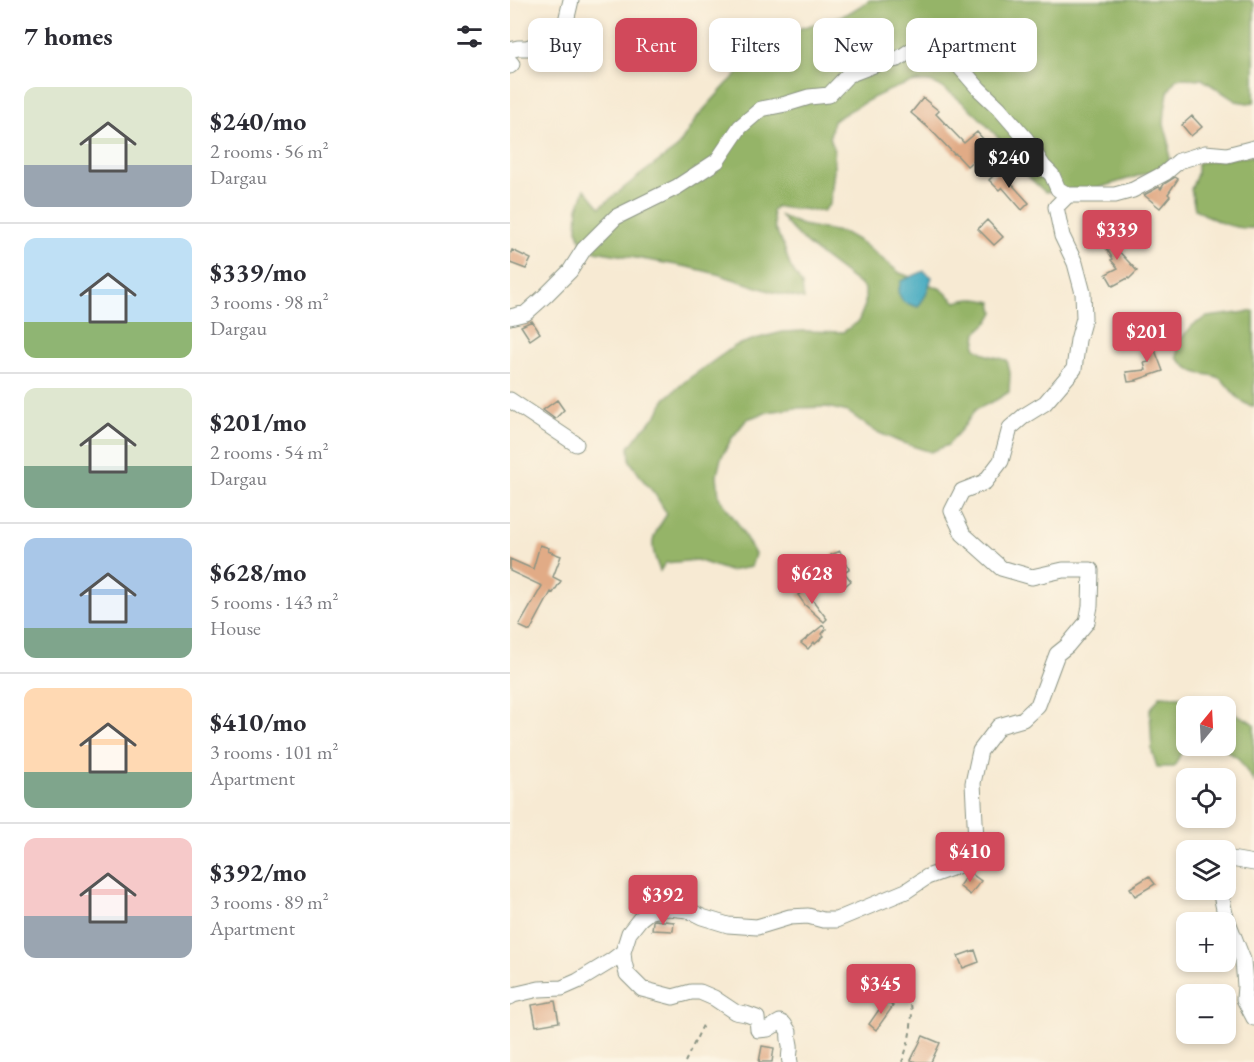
<!DOCTYPE html>
<html lang="en">
<head>
<meta charset="utf-8">
<style>
  :root { --surface:#fff; --page:#f7f7f7; --text:#2b2b33; --muted:#7c7c81; --line:#e1e1e2; --accent:#d1495b }
  body { margin:0; font-family:"EB Garamond",serif; background:var(--page); color:var(--text); height:100vh; display:flex; flex-direction:column; font-size:22px; white-space:nowrap }
  * { box-sizing:border-box; margin:0 }
  p { font-size:20px; color:var(--muted) }
  .icon { flex:none; width:33px; height:33px; fill:none; stroke:currentColor; stroke-width:2; stroke-linecap:round; stroke-linejoin:round }
  .map { position:relative; flex:1; overflow:hidden }
  .drawer { display:flex; flex-direction:column; background:var(--surface); width:510px }
  .drawer>* { flex:none }
  .hud { position:absolute; left:18px; top:18px; width:570px; height:54px; display:flex; gap:12px }
  .needle { width:39px; rotate:18deg }
  .tools { position:absolute; left:666px; top:696px; display:grid; gap:12px }
  .tools a { display:grid; place-items:center; width:60px; height:60px; border-radius:12px; background:var(--surface); box-shadow:0 3px 9px #0003; font-size:30px }
  .price { position:absolute; translate:-50% -51px; padding:0 14px; border-radius:6px; background:var(--accent); color:#fff; font-size:20px; line-height:39px; filter:drop-shadow(0 2px 3px #0008) }
  .price::after { content:''; position:absolute; left:50%; top:36px; width:18px; height:14px; margin-left:-9px; background:inherit; clip-path:polygon(0 0,100% 0,50% 100%) }
  .price.current { background:#222; color:#fff }
  ul { padding:0; list-style:none }
  li { display:flex; align-items:center; gap:18px; height:150px; padding:0 24px }
  li+li { border-top:2px solid var(--line) }
  li span { display:grid; place-items:center; flex:none; width:168px; height:120px; border-radius:12px; color:#555 }
  li>.icon { margin-inline-start:auto }
  span .icon { width:72px; height:72px; fill:#fffc; stroke-width:1 }
  li b { font-size:26px }
  h2 { display:flex; justify-content:space-between; align-items:center; height:72px; padding:0 24px; font-size:26px }
  .pill { padding:0 21px; border-radius:12px; background:var(--surface); box-shadow:0 3px 9px #0003; font-size:21px; line-height:54px }
  .pill.current { background:var(--accent); color:#fff }
  main { display:flex; flex:1; min-height:0 }
  .map>svg:first-child { display:block }
  .forest { fill:#95b467; stroke:#5a784e; stroke-width:1.5 }
  .water { fill:#3fa8bf; stroke:#2f727a; stroke-width:1.5 }
  .building { fill:#e1ab86 }
  .lines { fill:none; stroke-linecap:round; stroke-linejoin:round }
  .minor-casing { stroke:#8b9484; stroke-width:17 }
  .path { stroke:#8b9484; stroke-width:2; stroke-dasharray:4.5 4.5; stroke-linecap:butt }
  .minor { stroke:#fff; stroke-width:15 }
</style>
</head>
<body>
<main>
<section class="drawer">
<h2>7 homes<svg class="icon" aria-label="filters" viewBox="0 0 24 24"><path d="M4 7h16M4 17h16"/><circle cx="9" cy="7" r="2"/><circle cx="15" cy="17" r="2"/></svg></h2>
<ul>
<li><span style="background:linear-gradient(#dfe7d0 65%,#9aa5b1 0)"><svg class="icon" aria-label="home" viewBox="0 0 24 24"><path d="M3 11l9-7 9 7M6 9v11h12V9"/></svg></span><div><b>$240/mo</b><p>2 rooms · 56 m²</p><p>Dargau</p></div></li>
<li><span style="background:linear-gradient(#bfe0f5 70%,#8fb573 0)"><svg class="icon" aria-label="home" viewBox="0 0 24 24"><path d="M3 11l9-7 9 7M6 9v11h12V9"/></svg></span><div><b>$339/mo</b><p>3 rooms · 98 m²</p><p>Dargau</p></div></li>
<li><span style="background:linear-gradient(#dfe7d0 65%,#7fa58c 0)"><svg class="icon" aria-label="home" viewBox="0 0 24 24"><path d="M3 11l9-7 9 7M6 9v11h12V9"/></svg></span><div><b>$201/mo</b><p>2 rooms · 54 m²</p><p>Dargau</p></div></li>
<li><span style="background:linear-gradient(#a9c7e8 75%,#7fa58c 0)"><svg class="icon" aria-label="home" viewBox="0 0 24 24"><path d="M3 11l9-7 9 7M6 9v11h12V9"/></svg></span><div><b>$628/mo</b><p>5 rooms · 143 m²</p><p>House</p></div></li>
<li><span style="background:linear-gradient(#ffd9b3 70%,#7fa58c 0)"><svg class="icon" aria-label="home" viewBox="0 0 24 24"><path d="M3 11l9-7 9 7M6 9v11h12V9"/></svg></span><div><b>$410/mo</b><p>3 rooms · 101 m²</p><p>Apartment</p></div></li>
<li><span style="background:linear-gradient(#f6c9c9 65%,#9aa5b1 0)"><svg class="icon" aria-label="home" viewBox="0 0 24 24"><path d="M3 11l9-7 9 7M6 9v11h12V9"/></svg></span><div><b>$392/mo</b><p>3 rooms · 89 m²</p><p>Apartment</p></div></li>
</ul>
</section>
<div class="map">
<svg width="744" height="1062" viewBox="0 0 744 1062">
  <rect width="100%" height="100%" fill="#fcf5e5"/>
  <filter id="ink" filterUnits="userSpaceOnUse"><feTurbulence type="fractalNoise" baseFrequency=".0167" numOctaves="2"/><feDisplacementMap in="SourceGraphic" scale="12" xChannelSelector="R" yChannelSelector="G"/><feConvolveMatrix kernelMatrix="1 2 1 2 8 2 1 2 1" color-interpolation-filters="sRGB"/></filter>
  <filter id="wash" filterUnits="userSpaceOnUse"><feTurbulence type="fractalNoise" baseFrequency=".008" numOctaves="4" result="noise"/><feDisplacementMap in="SourceGraphic" scale="24" xChannelSelector="R" yChannelSelector="G"/><feGaussianBlur stdDeviation="1.35" result="paint"/><feColorMatrix in="noise" values="0 0 0 0 0 0 0 0 0 0 0 0 0 0 0 0 0 1.4 0 .05"/><feComposite in="paint" operator="in"/></filter>
  <g filter="url(#wash)">
    <rect width="100%" height="100%" fill="#f7ead3"/>
    <path class="forest" d="M360 0H740L744 4V102L738 103 726 101 692 79 672 78 666 79 658 92 655 110 654 124 659 142V160L647 170 585 189 535 192C527 185 519 178 512 169 502 156 493 142 481 130 469 116 437 86 420 82 394 77 345 107 323 121L320 136 324 151V170L320 204 313 211 266 207 262 211 265 229 273 244 280 266 292 285 294 299 263 292 207 274 178 267 74 249 67 229 68 208 75 189 90 207 130 175 167 148 188 116 217 84 269 35 337 14Z
      M744 156V228C722 230 704 220 685 209L681 189 687 174V163L729 157Z
      M271 216 292 225 335 233 351 242 390 273 431 289 446 302C459 298 468 298 482 302L484 312 479 321 467 332 465 347 477 355 497 360 500 373 499 392 486 400 465 410 455 425 438 445 421 452 390 442 365 431 338 412 317 407 285 408 258 412 237 419 222 438 211 458 207 475 209 497 228 524 245 554 241 567 219 571 187 560 155 563 150 571C138 542 141 539 157 514L145 494 133 480 120 461 119 447 132 430 147 415 155 399 178 379 225 346 245 339 273 332 296 331 333 332 348 322 355 305V289C327 265 292 246 271 216Z
      M744 311V406C729 405 722 389 712 380 704 373 694 376 685 372 679 370 672 362 667 358L668 342 683 325 697 317Z
      M650 696 672 697 700 706H676V743L664 767H647L642 751 640 710Z
      M716 709 742 722 744 725V782L728 758 709 746H716Z"/>
    <path class="water" d="M414 271 422 277 416 295 408 307 393 302 388 292 391 281Z"/>
    <g id="blocks">
      <path class="building" d="M413 98 429 111 426 114 454 143 467 132 481 148 473 155 472 153 457 166 445 153 444 154 421 130 401 113Z
        M682 116 692 127 681 136 672 125Z
        M489 170 519 203 512 210 492 187 489 190 479 180Z
        M665 177 668 179 658 194 660 196 650 208 634 195 649 187 651 189 654 184Z
        M477 220 493 237 484 245 468 229Z
        M590 231 595 237 601 233 609 245 605 247 627 271 619 279 618 278 603 286 596 274 608 268 601 260 603 259 587 234Z
        M2 250 21 259 16 269 0 263V255Z
        M22 321 30 333 20 340 11 326Z
        M640 337 653 371 626 380 627 381 618 382 616 372 636 370 634 363 639 362 632 340Z
        M47 400 54 410 45 419 33 410Z
        M30 545 39 548 38 551 51 556 43 577 51 581 43 593 41 592 20 631 9 626 32 586 0 571V559L23 569Z
        M330 551 339 569 334 572 341 581 335 586 327 577 329 575 325 568 326 567 321 555Z
        M295 590 317 619 314 622 295 605 288 595Z
        M313 625 316 629 312 634 314 636 305 644 304 642 298 649 291 643Z
        M459 872 471 881 460 895 449 886Z
        M639 876 645 884 625 896 620 888Z
        M144 920 164 922 163 931 142 930 143 921Z
        M465 950 469 962 453 968 448 956Z
        M45 1001 49 1022 26 1026 22 1005Z
        M375 1001 383 1006 366 1030 359 1024Z
        M413 1036 430 1043 421 1062H406L401 1060Z
        M252 1046 264 1048 262 1062H249Z"/>
    </g>
  </g>
  <g filter="url(#ink)">
    <use href="#blocks" fill-opacity="0" stroke="#8b9484" stroke-width="1.5"/>
    <g class="lines">
      <g class="minor-casing">
        <path id="minor" d="M0 50 8 48H17L53 34 61 0
          M0 62 2 64 0 66
          M0 317 16 313 35 296 60 271 74 249 106 217 167 187 207 161 230 127 251 109 276 104 299 97 319 95 338 75 369 63 388 59 412 43 423 45 443 59 469 89 489 108 516 139 533 166 542 175 548 189 558 195
          M0 400 66 444
          M716 863 721 859 744 863
          M710 890 715 914 733 960 735 986 734 999 744 1018
          M113 952 114 962 117 974 132 989 163 997 181 992H190L204 998 225 1012 236 1014 247 1018 248 1030 258 1029 270 1022 274 1024 279 1032C278 1037 279 1040 280 1045 281 1051 278 1056 280 1062
          M0 997 3 995 29 989 52 988 68 981 101 961 113 952 119 933 130 919 140 911 158 908 178 910 192 917 218 925 247 927 280 917 298 916 313 920H326L396 891 417 877 447 866 466 840 463 783 470 751 489 726 513 719 528 705 547 654 557 646 577 622 580 606 581 570H553L522 577 491 568 453 534 442 511 452 491 475 482 491 461 500 428 514 416 535 403 564 369 568 340 574 318 573 293 565 263 552 236 546 207 558 195H605L623 190 655 173 669 161 695 153 717 155 744 148"/>
      </g>
      <path class="path" d="M359 978C366 980 377 980 383 984 387 986 395 992 398 996 407 1011 398 1047 392 1062
        M175 1062 193 1025"/>
      <use href="#minor" class="minor"/>
    </g>
  </g>
</svg>
<div class="tools">
<a><svg class="needle" viewBox="-14 -14 28 28"><path d="M0-13l5 13h-10z" fill="#e53935"/><path d="M0 13l5-13h-10z" fill="#7c7c81"/></svg></a>
<a><svg class="icon" aria-label="locate" viewBox="0 0 24 24"><circle cx="12" cy="12" r="6"/><path d="M12 2v4M12 18v4M2 12h4M18 12h4"/></svg></a>
<a><svg class="icon" aria-label="layers" viewBox="0 0 24 24"><path d="M12 4l9 5-9 5-9-5zM3 14l9 5 9-5"/></svg></a>
<a>+</a>
<a>−</a>
</div>
<b class="price current" style="left:499px;top:189px">$240</b>
<b class="price" style="left:607px;top:261px">$339</b>
<b class="price" style="left:637px;top:363px">$201</b>
<b class="price" style="left:302px;top:605px">$628</b>
<b class="price" style="left:460px;top:883px">$410</b>
<b class="price" style="left:153px;top:926px">$392</b>
<b class="price" style="left:371px;top:1015px">$345</b>
<div class="hud">
<a class="pill">Buy</a>
<a class="pill current">Rent</a>
<a class="pill">Filters</a>
<a class="pill">New</a>
<a class="pill">Apartment</a>
</div>
</div>
</main>
</body>
</html>
